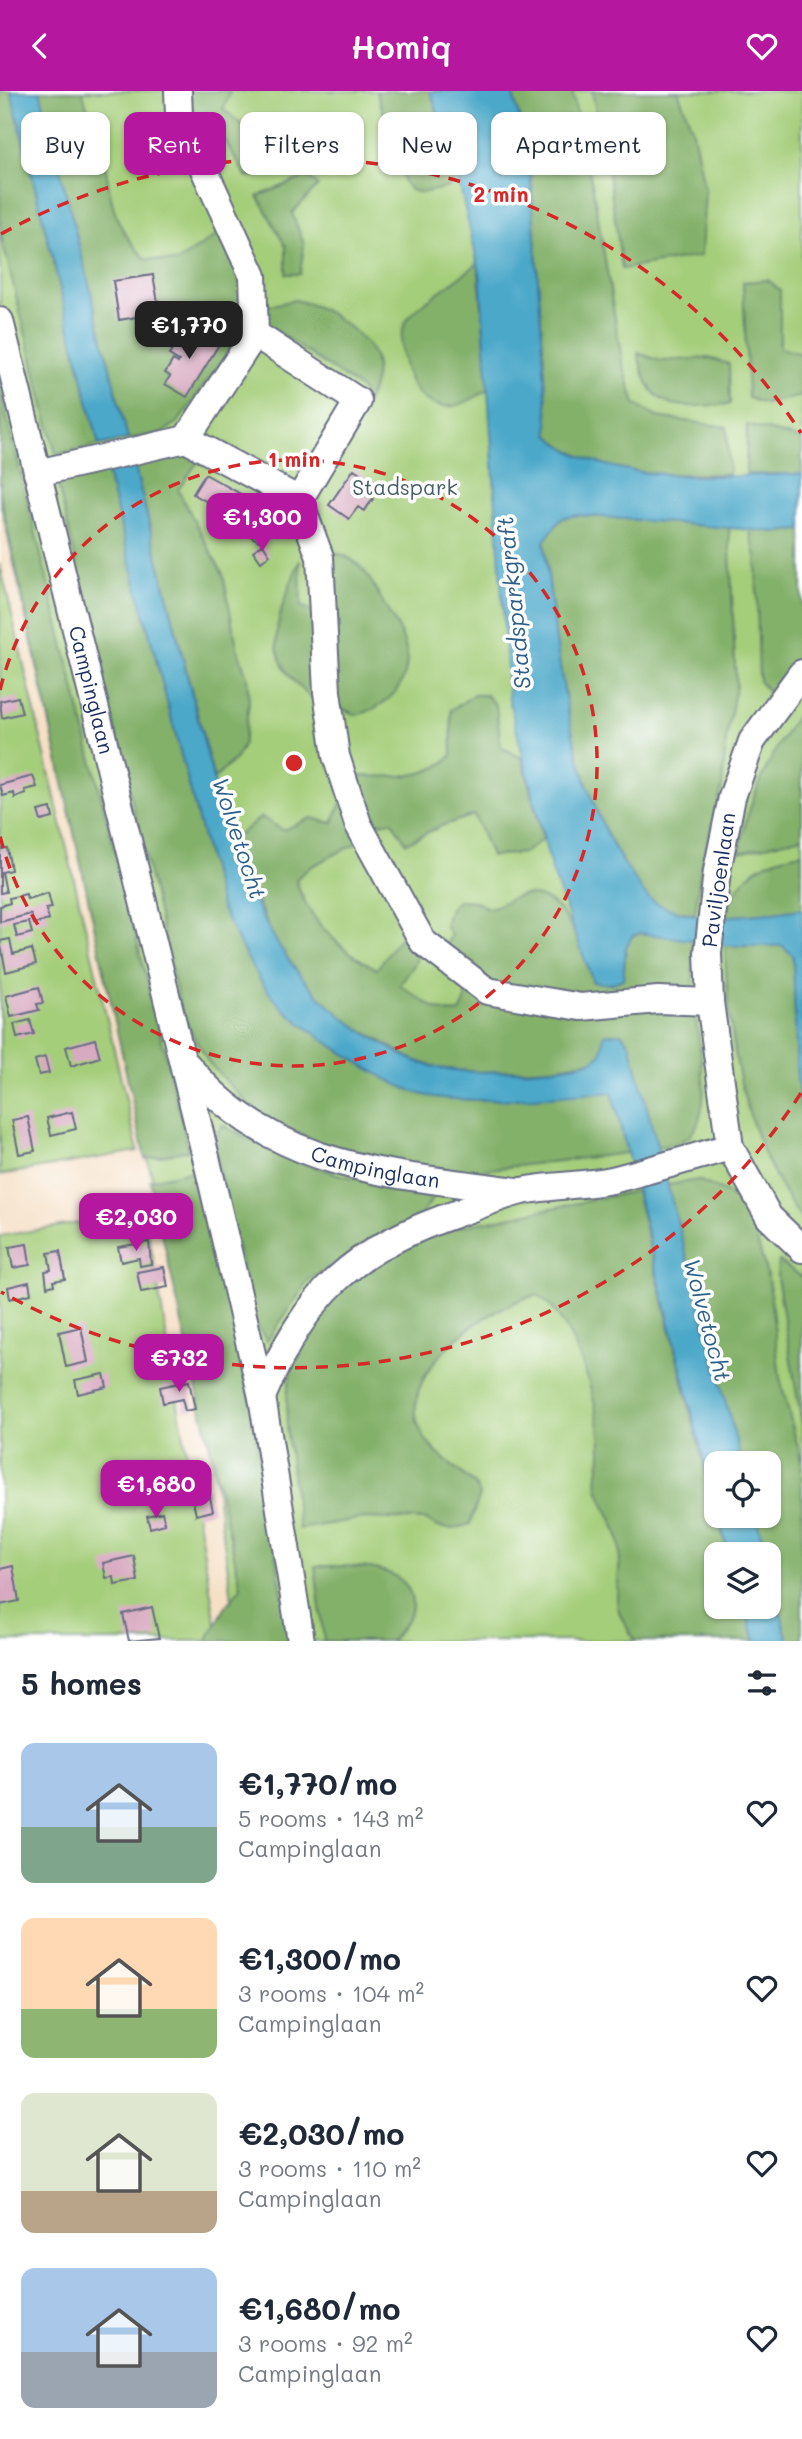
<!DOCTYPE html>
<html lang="en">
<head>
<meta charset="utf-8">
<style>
  :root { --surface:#fff; --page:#f6f6f7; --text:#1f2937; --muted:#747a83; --accent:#b5179e }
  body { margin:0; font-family:Mali,sans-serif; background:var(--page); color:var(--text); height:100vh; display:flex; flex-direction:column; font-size:26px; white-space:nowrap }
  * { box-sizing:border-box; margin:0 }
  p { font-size:23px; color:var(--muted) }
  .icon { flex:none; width:38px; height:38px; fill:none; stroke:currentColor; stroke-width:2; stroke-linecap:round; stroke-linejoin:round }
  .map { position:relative; height:1550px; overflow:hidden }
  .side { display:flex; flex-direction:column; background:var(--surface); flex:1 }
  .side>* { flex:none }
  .guide { position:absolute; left:21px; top:21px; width:761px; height:63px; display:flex; gap:14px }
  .controls { position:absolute; left:704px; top:1360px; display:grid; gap:14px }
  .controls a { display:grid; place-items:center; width:77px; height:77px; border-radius:14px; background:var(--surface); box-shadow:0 2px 5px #0004; font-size:35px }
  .price { position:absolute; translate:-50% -60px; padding:0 16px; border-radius:14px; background:var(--accent); color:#fff; font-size:23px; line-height:46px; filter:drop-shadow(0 2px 4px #0008) }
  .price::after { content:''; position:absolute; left:50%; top:42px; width:21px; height:16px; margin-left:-10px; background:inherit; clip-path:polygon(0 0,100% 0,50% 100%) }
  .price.current { background:#222; color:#fff }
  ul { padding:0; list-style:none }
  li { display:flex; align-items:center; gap:21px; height:175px; padding:0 21px }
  li span { display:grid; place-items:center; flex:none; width:196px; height:140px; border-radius:14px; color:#555 }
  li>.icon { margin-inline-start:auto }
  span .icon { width:84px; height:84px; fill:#fffc; stroke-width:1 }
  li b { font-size:30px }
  h2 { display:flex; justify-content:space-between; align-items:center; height:84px; padding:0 21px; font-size:30px }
  .pill { padding:0 24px; border-radius:14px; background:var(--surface); box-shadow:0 2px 5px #0004; font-size:24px; line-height:63px }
  .pill.current { background:var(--accent); color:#fff }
  header { display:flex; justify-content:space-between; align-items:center; height:91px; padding:0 21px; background:var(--accent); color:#fff; font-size:32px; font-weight:600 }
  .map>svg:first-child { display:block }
  .green { fill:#a5ce7a; stroke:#607e6c; stroke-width:2; fill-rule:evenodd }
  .forest { fill:#84b16a; stroke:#507064; stroke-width:2 }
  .water { fill:#4ba8c9; stroke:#336c94; stroke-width:2 }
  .building { fill:#d8aac1 }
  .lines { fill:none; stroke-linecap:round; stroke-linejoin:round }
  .minor-casing { stroke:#676d82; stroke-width:30 }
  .minor { stroke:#fff; stroke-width:26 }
  .ring { fill:none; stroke:#d62828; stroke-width:3.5; stroke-dasharray:12 9 }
  .labels { text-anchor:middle; stroke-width:7; stroke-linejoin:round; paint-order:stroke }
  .park-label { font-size:21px; fill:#445f66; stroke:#fff }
  .street-label { font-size:21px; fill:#1b2f5e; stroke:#fff }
  .water-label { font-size:23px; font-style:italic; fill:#2e5f89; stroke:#fff }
  .centre { fill:#d62828; stroke:#fff; stroke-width:3.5 }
  .ring-label { font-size:21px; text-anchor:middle; font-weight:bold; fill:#d62828; stroke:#fff; stroke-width:7; stroke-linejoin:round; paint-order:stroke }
</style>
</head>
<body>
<header><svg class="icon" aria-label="back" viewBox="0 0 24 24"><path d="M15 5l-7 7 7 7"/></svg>Homiq<svg class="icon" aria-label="heart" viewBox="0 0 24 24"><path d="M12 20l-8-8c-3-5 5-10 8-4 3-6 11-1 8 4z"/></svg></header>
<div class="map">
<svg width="802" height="1550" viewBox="0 0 802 1550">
  <rect width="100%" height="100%" fill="#fff"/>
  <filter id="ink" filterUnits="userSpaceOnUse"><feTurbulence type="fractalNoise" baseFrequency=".0143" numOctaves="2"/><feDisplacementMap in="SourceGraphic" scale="14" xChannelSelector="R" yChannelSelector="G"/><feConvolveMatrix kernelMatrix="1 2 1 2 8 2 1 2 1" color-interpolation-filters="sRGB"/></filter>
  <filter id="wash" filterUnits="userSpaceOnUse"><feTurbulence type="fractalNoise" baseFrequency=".00686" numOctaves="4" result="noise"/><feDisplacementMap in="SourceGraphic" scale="28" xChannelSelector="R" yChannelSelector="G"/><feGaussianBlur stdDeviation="1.57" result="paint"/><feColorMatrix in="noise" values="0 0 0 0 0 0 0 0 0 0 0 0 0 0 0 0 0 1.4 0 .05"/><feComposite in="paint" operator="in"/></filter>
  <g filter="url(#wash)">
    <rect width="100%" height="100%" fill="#f5e0c6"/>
    <path class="green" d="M0 0H802V1550H238L207 1331 0 411ZM716 1372H768V1424H716ZM716 1463H768V1516H716Z
      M0 473 138 1060 0 1084Z
      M145 1121 219 1550H0V1145Z"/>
    <path class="forest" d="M0 0H11L99 354 56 363 0 141Z
      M40 0H83C85 20 99 35 102 55 112 105 107 129 146 168L177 171 220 142C238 176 258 210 238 248L178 331 162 342 128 348Z
      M189 0H231L223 18 245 36 285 41 289 62 267 83 246 86 222 44 199 52 194 41Z
      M376 0H430L458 82 449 96 421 102 411 99 404 91 399 67Z
      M512 0H572L593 98 622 269 635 313 657 326 727 336 729 383C673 384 592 387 549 344L529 61Z
      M592 0H678L693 40 705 100 701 165 622 178 610 92Z
      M308 85 318 95 292 122 304 153 300 183H286V156L258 105Z
      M478 172 489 298C472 309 450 323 429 311 406 299 393 251 407 229 419 211 460 188 478 172Z
      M768 189 780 199V257L802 263V305L765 313 748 307 743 191Z
      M295 209C314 213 330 221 345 233 378 257 384 276 366 313L361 298 266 233 267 215Z
      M638 262 661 270 709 267 729 273 730 313C675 317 650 322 638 262Z
      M0 299 189 1059 145 1068 0 403Z
      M747 334 802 348V383H746Z
      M190 364 201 366 178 399 223 483 237 556 247 586 249 612 243 655 236 667 214 688 134 373Z
      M106 378 221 816 245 862 421 1003 468 1007 612 1001 627 1062 465 1081 388 1071 332 1057 273 1031 248 1013 209 972 182 924 58 393Z
      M577 424 729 436 736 594 726 650 722 697 701 775 695 823C680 821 663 817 650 808 642 803 636 790 631 783 567 695 557 554 544 449L562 427Z
      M749 437 776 441 802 439V563L769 602 759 590 756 466Z
      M336 462C365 470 371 491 385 515 392 528 401 539 405 554 414 590 389 616 356 624L336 615 326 465Z
      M300 469 301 516 318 521 320 613C255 568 276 530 300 469Z
      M474 604H486L496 614 501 656 522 667 543 748 524 762 491 765 474 724 441 735 406 752 392 730 368 734 352 685C386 685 428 691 452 664L451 619Z
      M802 616V746L740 761C746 710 773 659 802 616Z
      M343 708 359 751 310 776 296 788C307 829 340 859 377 878L407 836C424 866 419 867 400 894 417 905 440 926 460 921 476 897 457 879 443 859L451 845 445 834 450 817 459 809 474 810 488 817C501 815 511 805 524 804 567 800 582 860 593 891L623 888 626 856 632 845 640 842 693 849C693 872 693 896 695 920 698 953 716 1021 688 1046 680 1053 667 1054 657 1056L630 953 621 942 595 969 553 977 477 981 440 977 416 970 348 931 320 910 296 883 278 857 231 750 261 726 283 739 311 727 332 732Z
      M802 762V818L751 826 725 825C737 785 761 768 802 762Z
      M769 853 783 855 793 865 797 987 802 1025V1129C743 1047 728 954 725 854Z
      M222 1034 291 1069 345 1085 437 1101 422 1123 309 1189 267 1250 255 1232 212 1050Z
      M200 1078 250 1305 290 1550H207L225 1517 241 1496 150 1089Z
      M698 1089 727 1102 744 1119 752 1132 769 1191 780 1287 802 1373V1550H788L756 1425 768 1424V1372H742L667 1094Z
      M636 1100 716 1424 729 1463H716V1516H745L755 1550H636C606 1510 620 1504 620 1460 620 1437 605 1420 599 1400 595 1387 600 1376 601 1363 602 1320 575 1227 537 1204 487 1214 386 1286 424 1346 435 1365 460 1379 475 1394L480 1404 470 1433 454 1438 437 1436 426 1429 364 1427 299 1438 287 1343V1302L296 1258 341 1198 398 1160 445 1139Z
      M779 1170 802 1186V1334L777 1186Z
      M315 1475C343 1476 411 1469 412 1513 413 1526 398 1540 391 1550H324Z"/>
    <path class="water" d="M11 0H40L128 348 99 354Z
      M430 0H512L529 61 549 344C603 397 731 384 802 383V439L776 441 577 424 562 427 544 450C557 555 567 695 631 783 637 791 643 803 650 808 691 836 757 823 802 818V1025L797 987 793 865 783 855H734L640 842 632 845 626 856 623 888 610 893 593 891 551 777 509 609 480 182 451 58Z
      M134 373C155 456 176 540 197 624 228 743 253 870 364 941 387 956 412 972 440 977 469 983 500 980 529 979 544 978 592 976 600 964 604 959 603 950 604 944L621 942 630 953 742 1372H716V1418L612 1001C562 1004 467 1016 421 1003 386 993 293 933 271 904 251 878 236 846 221 816L106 378Z
      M718 1425H756L766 1463H729Z
      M768 1472 788 1550H755L745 1516H768Z"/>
    <g id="blocks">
      <path class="building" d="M153 184 160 222 119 229 113 190Z
        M187 235 218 255 187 306 165 293 170 285 165 282 173 269 178 272 179 270 169 264Z
        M354 378 375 392 366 404 373 408 364 420 358 416 349 428 329 414Z
        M205 383 262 415 260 421 271 428 259 450 235 436 238 428 193 403Z
        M263 453 270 464 261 471 253 460Z
        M18 606 22 622 2 627 0 610Z
        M33 685 37 696 25 699 26 703 15 707 14 702 3 705 0 694Z
        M51 717 53 727 41 730 38 720Z
        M7 757 11 779 2 781 6 801 0 802V758Z
        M48 802 52 817 46 818 49 829 34 833 31 823 0 831V815L10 812 9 807 26 803 27 808Z
        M29 831 32 842 17 846 14 834Z
        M10 848 13 863 32 858 36 873 6 881 0 850Z
        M39 896 43 912 37 913 39 919 11 926 6 905Z
        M30 929 34 943 17 947 14 933Z
        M95 948 100 966 71 975 66 956Z
        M45 966 49 982 39 984 35 969Z
        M72 1021 76 1038 51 1044 47 1027Z
        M28 1026 35 1060 19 1063 12 1029Z
        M149 1151 151 1173 140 1175 139 1167 121 1171 118 1156Z
        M27 1153 30 1174 13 1177 9 1156Z
        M60 1160 65 1188 53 1190 54 1194 47 1196 45 1180 51 1179 48 1162Z
        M164 1176 168 1196 141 1201 137 1181Z
        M29 1191 31 1203 10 1208 8 1196Z
        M81 1236 88 1271 66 1276 59 1241Z
        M104 1283 107 1296 78 1303 75 1289Z
        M189 1290 195 1318 185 1320 182 1308 163 1312 160 1296Z
        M208 1397 213 1420 196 1424 191 1401Z
        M162 1421 165 1433 150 1437 147 1425Z
        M134 1465 138 1490 115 1494 114 1486 106 1487 103 1472Z
        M13 1475 19 1510 0 1514V1478Z
        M152 1516 159 1547 129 1550 123 1523Z"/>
    </g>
  </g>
  <g filter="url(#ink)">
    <use href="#blocks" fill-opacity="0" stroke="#676d82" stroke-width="2"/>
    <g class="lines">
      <g class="minor-casing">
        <g id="minor">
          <path d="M178 0 179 24 253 185 255 243 358 310 299 409 320 466 327 601 336 665 358 733 423 851 487 900 581 916 658 909 710 911"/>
          <path id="s1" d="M0 230 206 1066 262 1306 301 1550"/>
          <path d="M255 243 186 348 299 409"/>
          <path d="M37 382 186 348"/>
          <path d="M802 582 752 650 732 706 717 780 708 862 710 911 730 1056 769 1126 802 1158"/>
          <path id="s2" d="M187 974C272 1079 392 1083 516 1100"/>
          <path d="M262 1306C307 1200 352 1158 461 1121 481 1114 501 1105 522 1100 551 1094 582 1095 612 1089 651 1079 691 1067 730 1056"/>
        </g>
      </g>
      <use href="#minor" class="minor"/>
    </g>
  </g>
  <g class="ring">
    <path d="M0 599A303 303 0 1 1 0 745"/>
    <path d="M801 1002A605 605 0 0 1 1 1201M1 143A605 605 0 0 1 801 342"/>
  </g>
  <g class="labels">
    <g class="park-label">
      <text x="405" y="404">Stadspark</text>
    </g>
    <g class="street-label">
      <text dy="7" stroke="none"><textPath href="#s1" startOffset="380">Campinglaan</textPath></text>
      <text transform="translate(719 789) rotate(-82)" y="7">Paviljoenlaan</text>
      <text dy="7" stroke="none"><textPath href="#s2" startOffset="220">Campinglaan</textPath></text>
    </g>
    <g class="water-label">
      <text transform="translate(514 512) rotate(-96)" y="8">Stadsparkgraft</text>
      <text transform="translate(239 747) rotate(72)" y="8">Wolvetocht</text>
      <text transform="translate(707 1229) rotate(75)" y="8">Wolvetocht</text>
    </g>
  </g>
  <circle cx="294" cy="672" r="10" class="centre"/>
  <g class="ring-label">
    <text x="501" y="111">2 min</text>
    <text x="294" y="376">1 min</text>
  </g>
</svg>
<div class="controls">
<a><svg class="icon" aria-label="locate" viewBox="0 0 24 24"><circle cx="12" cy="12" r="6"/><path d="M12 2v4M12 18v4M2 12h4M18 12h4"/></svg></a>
<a><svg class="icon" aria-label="layers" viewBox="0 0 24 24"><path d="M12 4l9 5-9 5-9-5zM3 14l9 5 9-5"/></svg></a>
</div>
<b class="price current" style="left:189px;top:270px">€1,770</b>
<b class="price" style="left:262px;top:462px">€1,300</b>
<b class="price" style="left:136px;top:1162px">€2,030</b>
<b class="price" style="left:179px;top:1303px">€732</b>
<b class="price" style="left:156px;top:1429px">€1,680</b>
<div class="guide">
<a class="pill">Buy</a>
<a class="pill current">Rent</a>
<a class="pill">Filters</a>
<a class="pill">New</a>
<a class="pill">Apartment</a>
</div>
</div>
<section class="side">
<h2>5 homes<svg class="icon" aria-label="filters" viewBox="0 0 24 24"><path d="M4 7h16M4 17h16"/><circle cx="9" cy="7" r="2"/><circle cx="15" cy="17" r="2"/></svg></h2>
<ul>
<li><span style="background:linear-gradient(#a9c7e8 60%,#7fa58c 0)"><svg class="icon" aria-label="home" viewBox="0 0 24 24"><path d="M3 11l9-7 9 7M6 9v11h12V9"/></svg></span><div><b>€1,770/mo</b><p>5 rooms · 143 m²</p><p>Campinglaan</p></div><svg class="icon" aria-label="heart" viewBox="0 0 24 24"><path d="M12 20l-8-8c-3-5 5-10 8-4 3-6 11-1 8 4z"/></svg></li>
<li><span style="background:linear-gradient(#ffd9b3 65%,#8fb573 0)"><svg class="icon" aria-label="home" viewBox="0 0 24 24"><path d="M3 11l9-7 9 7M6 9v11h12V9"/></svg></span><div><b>€1,300/mo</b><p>3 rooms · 104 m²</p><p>Campinglaan</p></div><svg class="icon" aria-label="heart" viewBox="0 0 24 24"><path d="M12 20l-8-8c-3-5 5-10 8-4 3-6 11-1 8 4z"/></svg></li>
<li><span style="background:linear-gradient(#dfe7d0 70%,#b9a48a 0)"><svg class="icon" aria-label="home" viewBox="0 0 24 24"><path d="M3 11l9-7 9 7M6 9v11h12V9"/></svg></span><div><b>€2,030/mo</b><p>3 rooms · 110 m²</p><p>Campinglaan</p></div><svg class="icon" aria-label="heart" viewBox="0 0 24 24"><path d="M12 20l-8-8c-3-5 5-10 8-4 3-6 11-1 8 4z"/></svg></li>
<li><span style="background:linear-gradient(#a9c7e8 60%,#9aa5b1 0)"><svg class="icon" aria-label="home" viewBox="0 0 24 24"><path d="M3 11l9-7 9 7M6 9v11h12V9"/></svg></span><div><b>€1,680/mo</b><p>3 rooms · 92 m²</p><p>Campinglaan</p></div><svg class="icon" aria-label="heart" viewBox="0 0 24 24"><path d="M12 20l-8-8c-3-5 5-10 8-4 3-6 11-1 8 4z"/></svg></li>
</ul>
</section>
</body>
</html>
